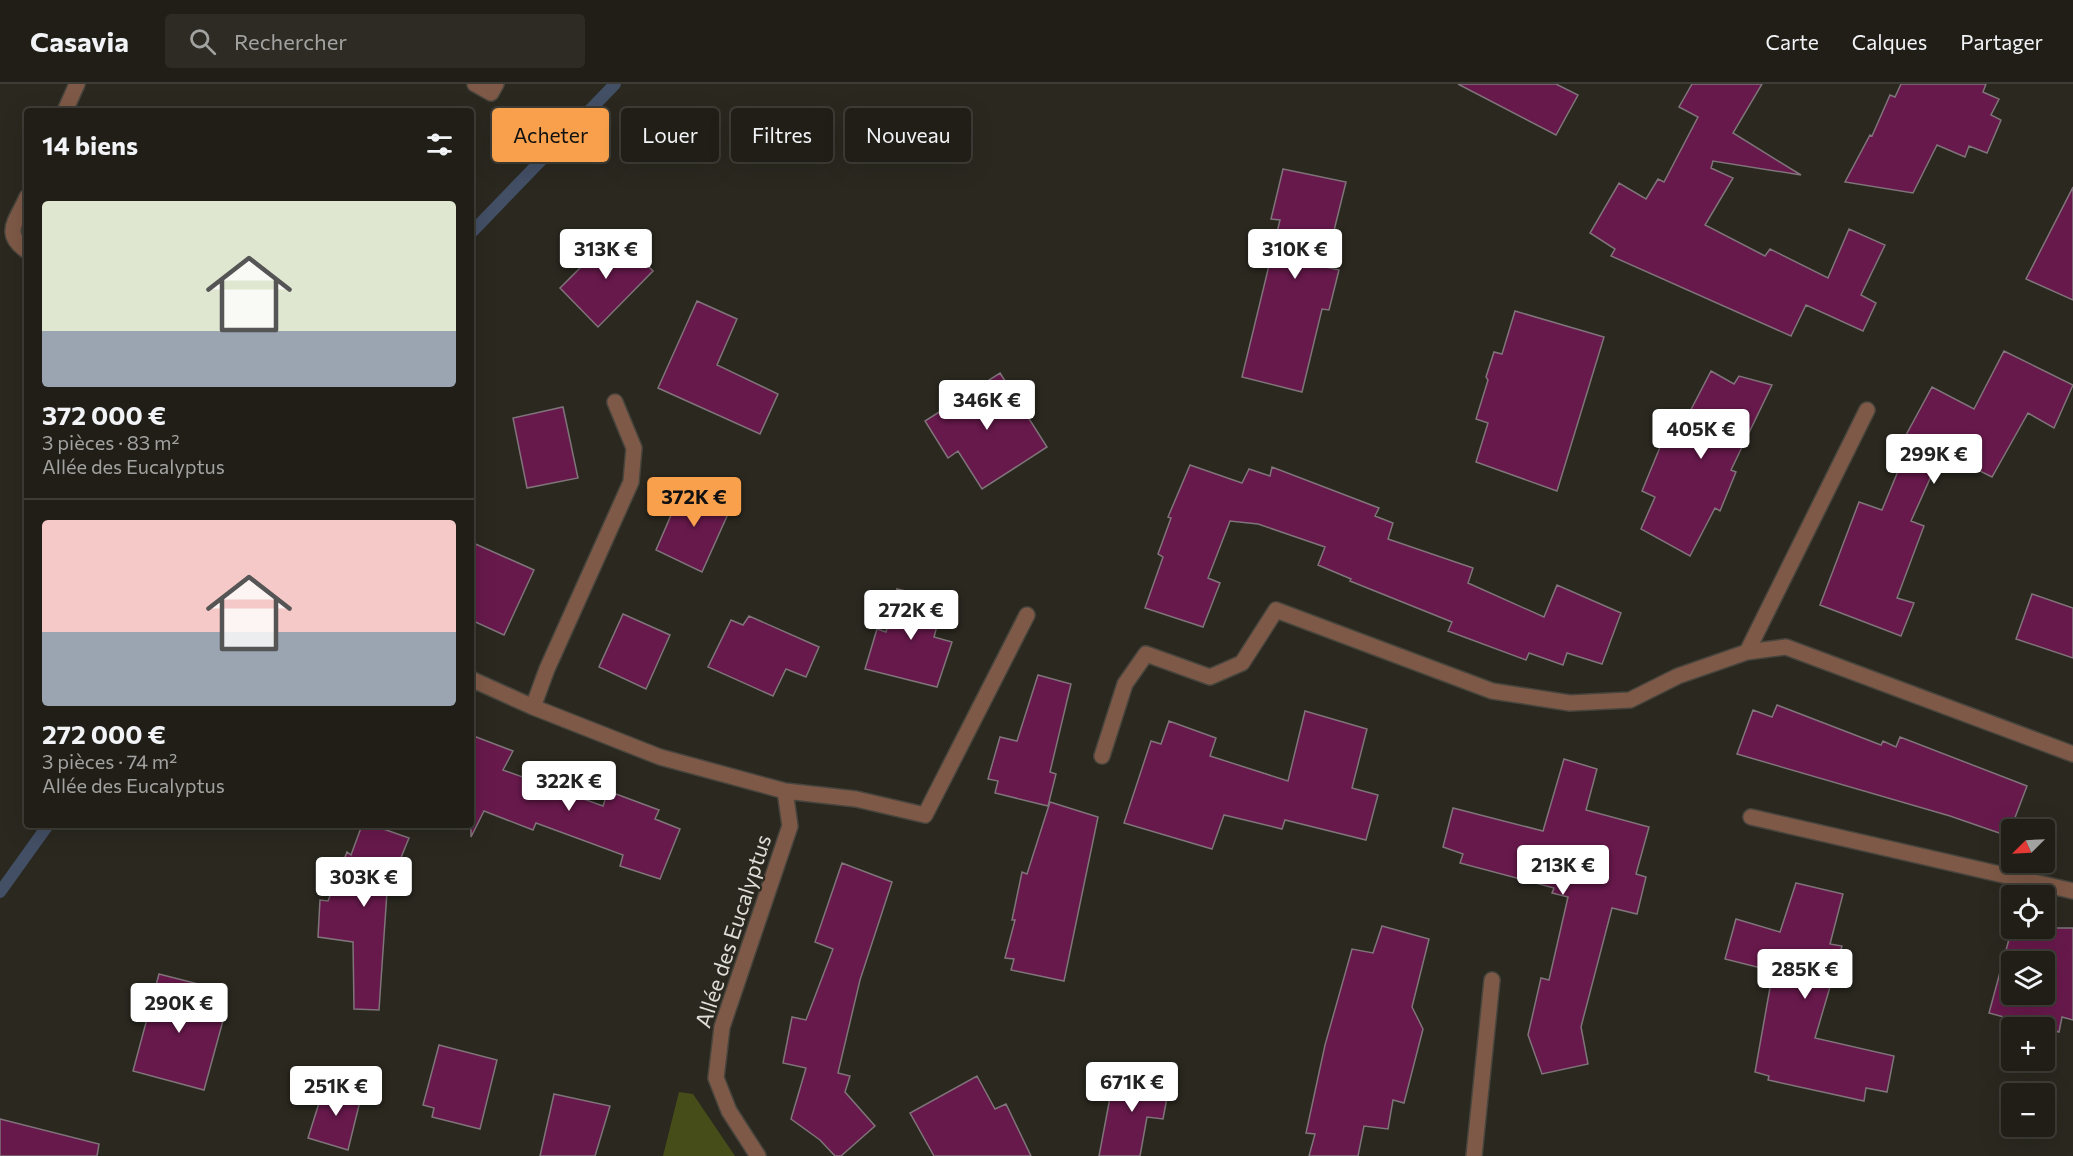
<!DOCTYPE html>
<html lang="fr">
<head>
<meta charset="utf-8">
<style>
  :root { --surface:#201e17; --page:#2d2b24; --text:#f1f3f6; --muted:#a2a2a1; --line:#3d3c36; --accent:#f8a04b }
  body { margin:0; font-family:Commissioner,sans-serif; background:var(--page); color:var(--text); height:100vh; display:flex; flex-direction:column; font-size:22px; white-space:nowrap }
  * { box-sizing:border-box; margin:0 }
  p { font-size:20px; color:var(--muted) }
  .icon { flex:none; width:33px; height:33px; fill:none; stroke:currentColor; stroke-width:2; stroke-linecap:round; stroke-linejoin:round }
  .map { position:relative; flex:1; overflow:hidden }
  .panel { position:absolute; left:24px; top:24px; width:450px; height:720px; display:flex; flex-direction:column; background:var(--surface); border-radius:6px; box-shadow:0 6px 24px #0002,0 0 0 2px var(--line) }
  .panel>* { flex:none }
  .guide { position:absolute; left:492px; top:24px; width:570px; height:54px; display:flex; gap:12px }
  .needle { width:39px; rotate:246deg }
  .buttons { position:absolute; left:2001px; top:735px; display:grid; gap:12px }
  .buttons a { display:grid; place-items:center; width:54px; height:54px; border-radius:6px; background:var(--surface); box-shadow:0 6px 24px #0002,0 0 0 2px var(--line); font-size:30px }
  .price { position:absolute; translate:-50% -51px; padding:0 14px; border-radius:6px; background:#fff; color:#222; font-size:20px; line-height:39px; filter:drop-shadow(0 2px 3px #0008) }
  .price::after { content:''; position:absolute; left:50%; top:36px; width:18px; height:14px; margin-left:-9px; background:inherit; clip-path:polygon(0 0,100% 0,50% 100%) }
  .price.current { background:var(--accent); color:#111 }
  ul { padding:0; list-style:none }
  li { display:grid; align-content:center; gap:12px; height:318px; padding:0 18px }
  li+li { border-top:2px solid var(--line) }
  li span { display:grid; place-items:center; height:186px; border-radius:6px; color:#555 }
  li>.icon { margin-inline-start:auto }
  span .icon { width:108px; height:108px; fill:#fffc; stroke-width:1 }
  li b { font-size:26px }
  h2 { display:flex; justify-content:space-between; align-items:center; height:72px; padding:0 18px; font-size:26px }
  .pill { padding:0 21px; border-radius:6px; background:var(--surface); box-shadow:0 6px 24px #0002,0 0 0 2px var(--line); font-size:21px; line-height:54px }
  .pill.current { background:var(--accent); color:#111 }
  header { display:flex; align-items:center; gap:36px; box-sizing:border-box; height:84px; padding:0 30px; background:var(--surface); border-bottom:2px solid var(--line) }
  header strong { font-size:28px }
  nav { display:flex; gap:33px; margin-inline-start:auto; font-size:21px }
  .search { width:420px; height:54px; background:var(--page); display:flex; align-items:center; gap:15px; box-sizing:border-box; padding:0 21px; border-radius:6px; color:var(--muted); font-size:22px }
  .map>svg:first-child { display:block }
  .green { fill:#474d19 }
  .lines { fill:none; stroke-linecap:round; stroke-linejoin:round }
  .stream { stroke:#434f65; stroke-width:12 }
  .building { fill:#68194c; stroke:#7f7479; stroke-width:1.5; fill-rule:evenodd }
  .minor-casing { stroke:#47453d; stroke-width:18 }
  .minor { stroke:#7e5947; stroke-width:15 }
  .labels { text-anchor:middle; stroke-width:4.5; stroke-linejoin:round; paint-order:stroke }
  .street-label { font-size:22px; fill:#dfddd8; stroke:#2a281f }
</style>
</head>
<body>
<header>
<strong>Casavia</strong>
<div class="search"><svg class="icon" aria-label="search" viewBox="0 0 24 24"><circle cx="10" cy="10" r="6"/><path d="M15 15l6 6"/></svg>Rechercher</div>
<nav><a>Carte</a><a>Calques</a><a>Partager</a></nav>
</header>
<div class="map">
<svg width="2073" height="1072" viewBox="0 0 2073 1072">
  <rect width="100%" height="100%" fill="#2a281f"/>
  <path class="green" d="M679 1008 693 1010 735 1072H663Z"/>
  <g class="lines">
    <path class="stream" d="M471 149 615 0
      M0 808 48 741"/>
  </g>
  <path class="building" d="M1458 0H1556L1578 11 1556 51Z
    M1692 0H1762L1733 49 1801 91 1713 77 1711 84 1733 94 1705 141 1765 172 1770 165 1828 194 1849 145 1885 161 1861 211 1876 219 1863 247 1806 221 1791 252 1611 172 1615 165 1590 149 1619 99 1646 115 1658 95 1664 98 1698 33 1679 23Z
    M1901 0H1986L1983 8 1999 15 1991 31 2001 36 1987 69 1969 62 1965 73 1937 61 1913 109 1845 98 1870 51 1872 52 1890 11 1895 13Z
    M1283 85 1346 98 1325 183 1339 186 1329 226 1322 225 1302 308 1242 293 1280 136 1271 135Z
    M2073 103V216L2026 195Z
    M615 149 653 187 598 243 560 204Z
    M697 217 737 235 717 281 778 310 760 350 658 304Z
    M1515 227 1604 253 1557 407 1476 378 1488 339 1476 335 1488 296 1486 293 1494 268 1502 270Z
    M2004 267 2073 301 2054 344 2028 329 1992 393 1942 368 1911 437 1924 442 1897 514 1914 519 1901 552 1820 521 1859 418 1882 426 1912 353 1906 351 1932 303 1974 325Z
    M1711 287 1734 300 1739 292 1772 301 1731 386 1736 388 1720 427 1715 424 1690 472 1641 445 1655 413 1642 407 1663 356 1671 358 1678 335 1684 339Z
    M1000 289 1047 363 982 405 958 367 948 374 925 337Z
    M563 323 578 394 527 404 513 334Z
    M1190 381 1242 399 1249 385 1270 392 1272 383 1379 424 1375 432 1393 439 1388 455 1473 484 1468 499 1544 533 1557 501 1621 529 1602 580 1567 569 1563 581 1529 569 1526 576 1448 547 1452 538 1350 497 1351 495 1318 481 1325 463 1258 440 1230 437 1208 494 1220 499 1203 543 1145 524 1163 473 1158 470 1171 434 1168 433Z
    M684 401 732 421 702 488 656 466Z
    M471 458 534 486 504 551 471 536Z
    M897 505 944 516 934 553 952 558 937 603 865 585 877 545 886 548Z
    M2032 510 2073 524V574L2016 555Z
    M623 530 670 551 646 605 599 583Z
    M749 532 819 563 806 593 786 585 773 612 708 583 731 536 743 541Z
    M1038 591 1071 600 1050 688 1056 690 1048 722 995 709 998 697 988 695 1000 653 1017 657Z
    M1777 621 1881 661 1883 657 1896 663 1900 653 2027 702 2008 752 1950 732 1737 670 1753 626 1772 633Z
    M1305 627 1367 645 1352 704 1378 711 1366 756 1285 736 1282 745 1224 731 1212 765 1124 739 1151 657 1161 660 1169 637 1216 654 1210 672 1288 697Z
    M471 651 513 667 503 686 603 722 608 707 659 726 655 735 680 745 660 795 620 782 623 771 536 739 533 746 484 727 471 753Z
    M1564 675 1597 685 1586 726 1649 743 1636 790 1646 793 1637 830 1612 824 1581 943 1588 980 1542 990 1528 951 1541 894 1549 896 1568 813 1552 809 1554 804 1460 779 1463 770 1443 763 1453 724 1543 747Z
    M1050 718 1098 733 1064 897 1011 886 1014 875 1005 874 1015 836H1012L1022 788 1027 790Z
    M362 741H372L409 754 387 808 379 926 354 925 353 858 318 853 320 816 328 817 347 768 351 771Z
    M842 779 892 798 860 896 838 989 850 992 845 1008 875 1042 841 1072H835L820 1056 791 1035 806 984 783 979 792 933 806 936 833 865 815 858Z
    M1796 799 1843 810 1830 860 1842 862 1815 954 1894 972 1887 1008 1866 1004 1864 1017 1768 996 1769 992 1755 988 1773 887 1725 875 1736 835 1780 848Z
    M1382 842 1429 855 1412 923 1423 945 1404 1019 1393 1016 1388 1045 1364 1042 1358 1072H1309L1315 1050 1306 1049 1325 961 1352 865 1373 869Z
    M2012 844H2073V936L2062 933 2059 948 1989 929ZM2012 878H2044V910H2012Z
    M159 890 214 904 208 928 224 933 204 1006 133 987Z
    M439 961 497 976 480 1045 432 1033 434 1024 423 1021Z
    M1115 987 1170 998 1163 1035 1147 1033 1140 1072H1099Z
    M977 992 995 1025 1006 1020 1031 1072H934L910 1029Z
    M325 1000 362 1009 348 1066 308 1054Z
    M554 1010 610 1022 595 1072H540Z
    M0 1035 99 1060 97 1072H0Z"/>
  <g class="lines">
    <g class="minor-casing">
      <path id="minor" d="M475 0 491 9 496 0
        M65 27 77 0
        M27 113C17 137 1 149 27 167
        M1747 568 1867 326
        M471 595 533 623 660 673 785 707 790 742 722 943 716 994 729 1027 758 1072
        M533 623 547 585 631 398 634 364 615 318
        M1102 672 1125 600 1146 570 1210 593 1242 579 1276 526 1492 607 1570 619 1630 616 1678 592 1747 568 1786 563 2073 670
        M785 707 856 715 925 731 1027 531
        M1751 733 2073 807
        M1474 1072 1492 896"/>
    </g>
    <use href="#minor" class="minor"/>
  </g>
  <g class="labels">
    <g class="street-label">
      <text transform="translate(733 847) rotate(-72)" y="8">Allée des Eucalyptus</text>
    </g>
  </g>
</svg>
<div class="buttons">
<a><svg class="needle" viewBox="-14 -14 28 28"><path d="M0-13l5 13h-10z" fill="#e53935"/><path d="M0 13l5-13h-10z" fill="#a2a2a1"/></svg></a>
<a><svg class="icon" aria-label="locate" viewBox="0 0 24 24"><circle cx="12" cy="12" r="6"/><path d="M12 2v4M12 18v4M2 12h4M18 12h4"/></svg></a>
<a><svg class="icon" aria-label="layers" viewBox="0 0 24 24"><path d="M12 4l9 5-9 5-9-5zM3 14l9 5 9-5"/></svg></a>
<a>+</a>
<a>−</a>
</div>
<b class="price" style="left:606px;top:196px">313K €</b>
<b class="price" style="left:1295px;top:196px">310K €</b>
<b class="price" style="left:987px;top:347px">346K €</b>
<b class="price" style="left:1701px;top:376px">405K €</b>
<b class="price" style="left:1934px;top:401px">299K €</b>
<b class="price current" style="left:694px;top:444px">372K €</b>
<b class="price" style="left:911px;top:557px">272K €</b>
<b class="price" style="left:569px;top:728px">322K €</b>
<b class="price" style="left:1563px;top:812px">213K €</b>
<b class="price" style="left:364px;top:824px">303K €</b>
<b class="price" style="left:1805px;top:916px">285K €</b>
<b class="price" style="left:179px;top:950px">290K €</b>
<b class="price" style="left:1132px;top:1029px">671K €</b>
<b class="price" style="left:336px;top:1033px">251K €</b>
<div class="guide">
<a class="pill current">Acheter</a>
<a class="pill">Louer</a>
<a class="pill">Filtres</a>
<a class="pill">Nouveau</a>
</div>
<section class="panel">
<h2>14 biens<svg class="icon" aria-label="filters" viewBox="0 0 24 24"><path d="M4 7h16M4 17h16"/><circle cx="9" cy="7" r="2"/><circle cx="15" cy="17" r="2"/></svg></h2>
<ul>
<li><span style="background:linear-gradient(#dfe7d0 70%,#9aa5b1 0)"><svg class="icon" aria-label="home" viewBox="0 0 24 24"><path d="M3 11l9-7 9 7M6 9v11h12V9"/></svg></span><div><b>372 000 €</b><p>3 pièces · 83 m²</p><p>Allée des Eucalyptus</p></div></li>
<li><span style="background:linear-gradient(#f6c9c9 60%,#9aa5b1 0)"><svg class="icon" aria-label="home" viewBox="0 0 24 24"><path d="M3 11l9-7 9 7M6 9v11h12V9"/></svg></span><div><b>272 000 €</b><p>3 pièces · 74 m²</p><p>Allée des Eucalyptus</p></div></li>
</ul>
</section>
</div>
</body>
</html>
